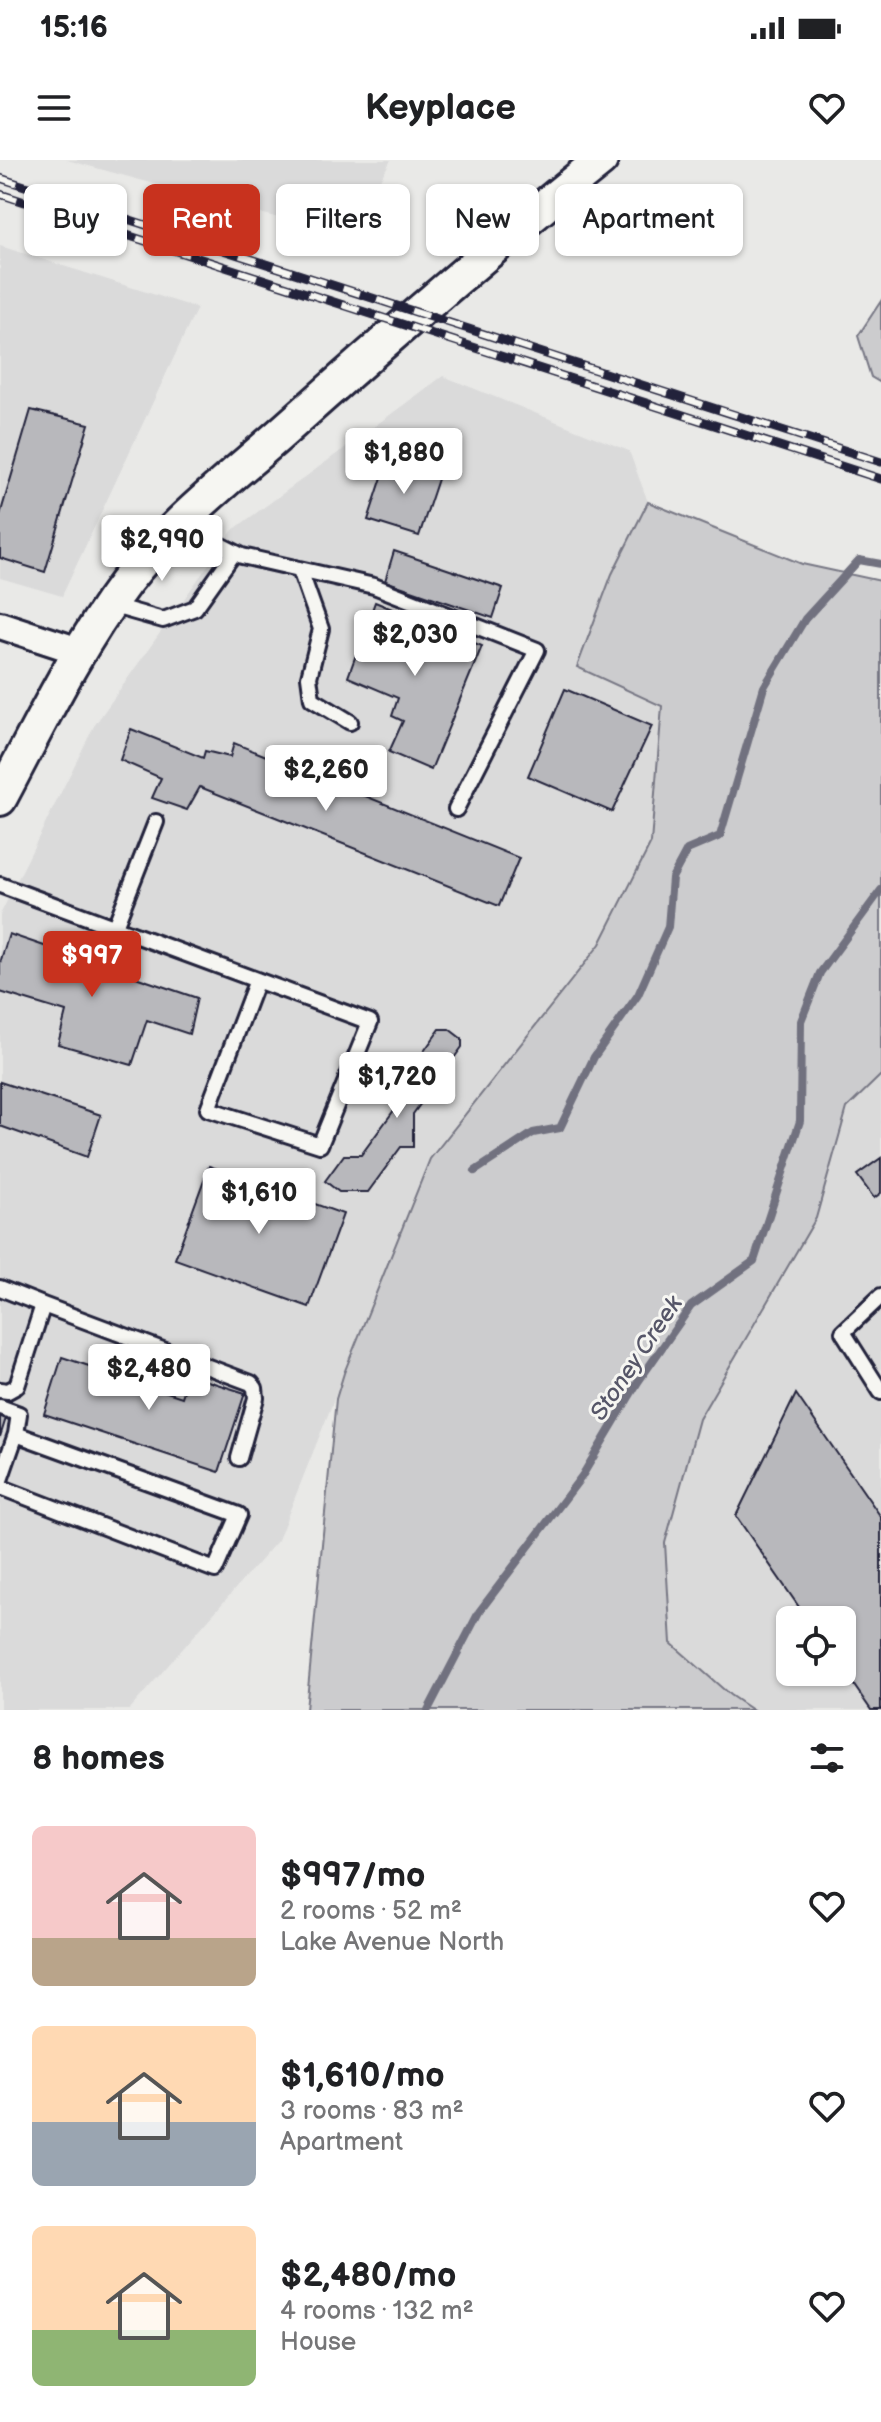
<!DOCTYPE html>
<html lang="en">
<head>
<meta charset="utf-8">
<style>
  :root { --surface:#fff; --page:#f6f6f6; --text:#202124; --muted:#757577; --accent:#c8321e }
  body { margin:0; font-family:"Balsamiq Sans",sans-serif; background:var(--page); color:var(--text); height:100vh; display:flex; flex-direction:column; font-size:30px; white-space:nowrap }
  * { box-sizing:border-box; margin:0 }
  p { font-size:26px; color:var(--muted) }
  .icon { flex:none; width:44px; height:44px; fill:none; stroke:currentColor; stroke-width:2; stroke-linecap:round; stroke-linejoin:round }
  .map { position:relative; height:1550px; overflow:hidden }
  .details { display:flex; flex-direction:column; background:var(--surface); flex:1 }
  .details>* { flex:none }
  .top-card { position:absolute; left:24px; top:24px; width:834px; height:72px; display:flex; gap:16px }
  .fabs { position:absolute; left:776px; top:1446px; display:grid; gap:16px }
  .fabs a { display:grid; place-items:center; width:80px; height:80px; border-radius:12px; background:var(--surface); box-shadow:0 2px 6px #0004; font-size:40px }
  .price { position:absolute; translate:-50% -68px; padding:0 18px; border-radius:8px; background:#fff; color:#222; font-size:26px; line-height:52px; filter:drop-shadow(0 2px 4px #0008) }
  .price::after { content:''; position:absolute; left:50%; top:48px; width:24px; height:18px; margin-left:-12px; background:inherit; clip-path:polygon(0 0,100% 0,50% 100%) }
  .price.active { background:var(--accent); color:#fff }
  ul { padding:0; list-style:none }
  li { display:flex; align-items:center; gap:24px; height:200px; padding:0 32px }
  li span { display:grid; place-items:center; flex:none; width:224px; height:160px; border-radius:12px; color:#555 }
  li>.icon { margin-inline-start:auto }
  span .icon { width:96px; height:96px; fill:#fffc; stroke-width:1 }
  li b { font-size:34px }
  h2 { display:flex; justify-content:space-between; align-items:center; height:96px; padding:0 32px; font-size:34px }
  .chip { padding:0 28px; border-radius:12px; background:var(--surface); box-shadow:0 2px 6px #0004; font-size:28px; line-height:72px }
  .chip.active { background:var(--accent); color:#fff }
  .status { display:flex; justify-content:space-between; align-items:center; height:56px; padding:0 40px; background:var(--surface); direction:ltr }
  .status svg { height:22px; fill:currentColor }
  header { display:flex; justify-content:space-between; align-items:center; height:104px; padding:0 32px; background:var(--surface); font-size:36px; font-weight:700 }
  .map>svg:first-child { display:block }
  .built { fill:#dadada; fill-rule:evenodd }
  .green { fill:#ccccce; stroke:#777784; stroke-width:2 }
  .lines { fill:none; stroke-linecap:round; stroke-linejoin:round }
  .stream { stroke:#71717f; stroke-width:8 }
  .building { fill:#b8b8bc; stroke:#22223b; stroke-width:2 }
  .service-casing { stroke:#22223b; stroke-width:20 }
  .minor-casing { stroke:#22223b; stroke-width:32 }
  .tertiary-casing { stroke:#22223b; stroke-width:38 }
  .service { stroke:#f6f6f2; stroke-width:14 }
  .minor { stroke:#f6f6f2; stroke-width:26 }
  .tertiary { stroke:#f6f6f2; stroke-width:32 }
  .rail-casing { stroke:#22223b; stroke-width:9 }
  .rail { stroke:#f6f6f2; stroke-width:6; stroke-dasharray:18; stroke-linecap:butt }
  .labels { text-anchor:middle; stroke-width:6; stroke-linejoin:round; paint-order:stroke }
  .water-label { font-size:24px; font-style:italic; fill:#565668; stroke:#f6f6f2 }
</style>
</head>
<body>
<div class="status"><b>15:16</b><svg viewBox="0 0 49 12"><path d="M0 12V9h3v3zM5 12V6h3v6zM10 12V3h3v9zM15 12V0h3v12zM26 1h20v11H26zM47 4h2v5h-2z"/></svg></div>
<header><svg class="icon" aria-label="menu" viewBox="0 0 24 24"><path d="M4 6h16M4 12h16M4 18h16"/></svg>Keyplace<svg class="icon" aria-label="heart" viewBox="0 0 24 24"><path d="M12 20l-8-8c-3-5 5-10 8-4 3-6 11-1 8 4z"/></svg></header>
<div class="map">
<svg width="881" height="1550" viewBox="0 0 881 1550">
  <rect width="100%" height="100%" fill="#e9e9e7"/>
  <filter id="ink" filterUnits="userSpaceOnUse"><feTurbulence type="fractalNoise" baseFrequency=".0125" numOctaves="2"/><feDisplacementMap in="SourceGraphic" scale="16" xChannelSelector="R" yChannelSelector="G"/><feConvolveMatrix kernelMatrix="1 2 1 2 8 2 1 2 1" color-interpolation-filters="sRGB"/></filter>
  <g filter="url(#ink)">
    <path class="built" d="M67 0H391L348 77Z
      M0 86 197 148 62 436 0 418Z
      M443 216 629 291 648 342 612 414 577 506 662 546 651 683 600 784 430 999 278 1380 129 1550H0V755L94 566 233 370Z
      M881 915V1550H752L730 1535 671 1483 665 1383 699 1259 816 1058 847 948ZM790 1460H842V1512H790Z"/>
    <path class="green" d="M881 141V223L871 217 858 176Z
      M648 342 802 404 881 421V915L847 948 816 1058 699 1259 665 1383 671 1483 730 1535 752 1550H306L336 1239 344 1213 430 999 600 784 651 683 662 546 577 507 612 414Z"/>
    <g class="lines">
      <path class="stream" d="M475 1011 533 973 560 968 594 897 638 835 668 767 672 718 687 690 720 676 764 527 805 459 859 400 881 404
        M428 1550 479 1452 582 1316 638 1222 691 1146 754 1101 800 961 801 861 820 813 881 730"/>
    </g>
    <path class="building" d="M31 250 89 264 45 412 0 398V355Z
      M389 296 440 313 419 376 368 360Z
      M394 391 503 428 493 458 385 421Z
      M375 442 482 486 431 610 389 592 403 561 392 556 398 538 348 517Z
      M565 529 652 566 612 652 528 616Z
      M131 569 203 598 205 591 230 597 234 583 519 698 499 746 200 627 187 650 152 638 161 618 120 600Z
      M9 774 197 838 189 874 147 860 132 905 58 884 66 852 0 832V803Z
      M440 869H449L462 879V887L413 954V987H401L368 1032H339L325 1021 344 995H361L414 923V905Z
      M0 922 101 955 87 997 0 966Z
      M881 998V1033L874 1038 857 1015Z
      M209 1006 343 1054 309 1147 175 1099Z
      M62 1197 182 1237 189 1215 245 1233 219 1312 44 1254Z
      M796 1234 881 1357V1550H871L842 1508V1460H808L736 1356Z
      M0 1252 7 1255 0 1277Z"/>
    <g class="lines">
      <g class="service-casing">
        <path id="service" d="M179 364 242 396 374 426 537 490 456 649
          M300 410 321 469 309 517 312 539 350 562
          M110 445 163 460 195 448 234 393
          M0 725 370 862 320 985 208 949 257 820
          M114 769 156 662
          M0 1128 43 1145
          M881 1136 843 1172 881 1232
          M0 1230 8 1231 17 1226 43 1145 251 1223 255 1228 256 1238 239 1298
          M0 1247 19 1254 16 1274
          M0 1320 16 1274 239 1355 215 1410 0 1327"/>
      </g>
      <g class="minor-casing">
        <path id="minor" d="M0 465 79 491"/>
      </g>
      <g class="tertiary-casing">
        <path id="tertiary" d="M0 639C39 566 75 490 125 423 170 364 232 317 287 268 390 176 493 86 601 0"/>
      </g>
      <use href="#service" class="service"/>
      <use href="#minor" class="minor"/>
      <use href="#tertiary" class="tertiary"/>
      <g class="rail-casing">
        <path id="rail" d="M0 18 881 302
          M0 34 881 319"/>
      </g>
      <use href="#rail" class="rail"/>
    </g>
  </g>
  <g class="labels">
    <g class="water-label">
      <text transform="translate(636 1198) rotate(-56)" y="8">Stoney Creek</text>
    </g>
  </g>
</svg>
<div class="fabs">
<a><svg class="icon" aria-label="locate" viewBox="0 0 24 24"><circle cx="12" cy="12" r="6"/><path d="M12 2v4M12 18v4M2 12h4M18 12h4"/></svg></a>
</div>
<b class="price" style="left:404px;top:336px">$1,880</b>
<b class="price" style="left:162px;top:423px">$2,990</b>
<b class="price" style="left:415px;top:518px">$2,030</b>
<b class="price" style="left:326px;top:653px">$2,260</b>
<b class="price active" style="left:92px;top:839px">$997</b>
<b class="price" style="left:397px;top:960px">$1,720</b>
<b class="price" style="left:259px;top:1076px">$1,610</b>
<b class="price" style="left:149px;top:1252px">$2,480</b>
<div class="top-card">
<a class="chip">Buy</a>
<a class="chip active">Rent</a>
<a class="chip">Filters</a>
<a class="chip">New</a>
<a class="chip">Apartment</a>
</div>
</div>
<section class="details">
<h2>8 homes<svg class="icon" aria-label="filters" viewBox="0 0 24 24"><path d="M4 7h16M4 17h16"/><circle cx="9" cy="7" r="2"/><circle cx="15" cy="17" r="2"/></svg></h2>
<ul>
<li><span style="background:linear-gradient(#f6c9c9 70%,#b9a48a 0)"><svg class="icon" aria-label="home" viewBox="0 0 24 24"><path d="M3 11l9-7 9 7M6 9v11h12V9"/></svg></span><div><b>$997/mo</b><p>2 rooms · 52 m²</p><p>Lake Avenue North</p></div><svg class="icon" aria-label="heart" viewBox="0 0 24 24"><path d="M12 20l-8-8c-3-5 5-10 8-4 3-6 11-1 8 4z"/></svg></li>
<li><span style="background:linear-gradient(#ffd9b3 60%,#9aa5b1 0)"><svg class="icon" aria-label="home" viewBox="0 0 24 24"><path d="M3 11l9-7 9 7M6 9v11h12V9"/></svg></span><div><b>$1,610/mo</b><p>3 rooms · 83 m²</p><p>Apartment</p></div><svg class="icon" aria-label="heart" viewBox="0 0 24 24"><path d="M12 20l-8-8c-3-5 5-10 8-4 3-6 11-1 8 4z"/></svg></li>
<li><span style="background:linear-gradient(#ffd9b3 65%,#8fb573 0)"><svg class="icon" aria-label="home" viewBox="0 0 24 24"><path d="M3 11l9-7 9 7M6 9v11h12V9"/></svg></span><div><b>$2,480/mo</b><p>4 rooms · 132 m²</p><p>House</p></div><svg class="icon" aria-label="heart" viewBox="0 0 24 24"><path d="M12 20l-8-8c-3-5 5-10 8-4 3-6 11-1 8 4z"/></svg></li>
</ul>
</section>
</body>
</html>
